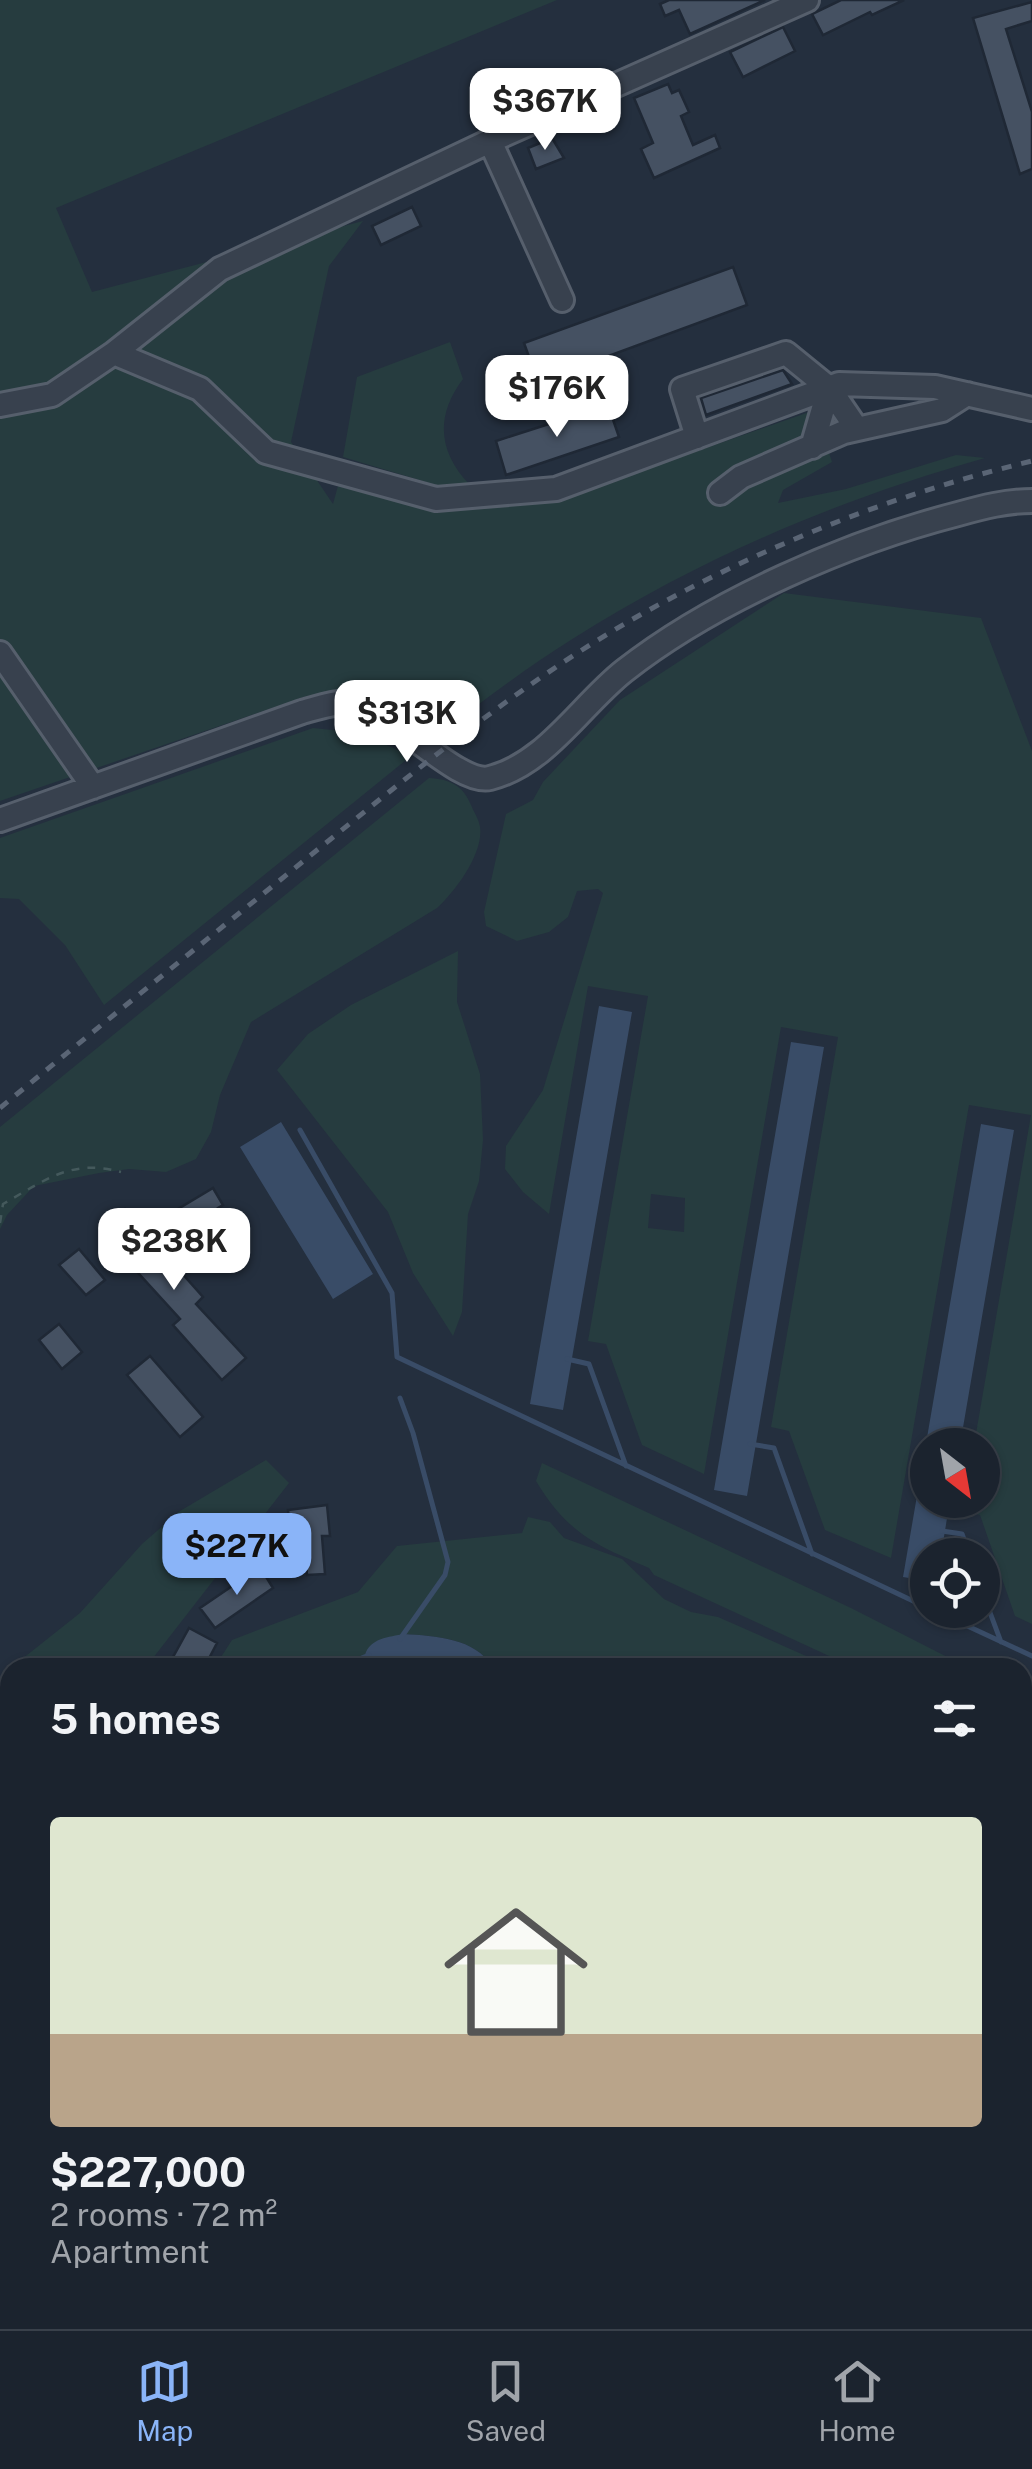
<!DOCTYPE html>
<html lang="en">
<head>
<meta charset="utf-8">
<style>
  :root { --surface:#1b232e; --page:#242b36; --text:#f1f3f6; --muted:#a0a4aa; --line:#39404a; --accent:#8ab4f8 }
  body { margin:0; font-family:"Public Sans",sans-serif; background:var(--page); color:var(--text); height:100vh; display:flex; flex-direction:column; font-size:38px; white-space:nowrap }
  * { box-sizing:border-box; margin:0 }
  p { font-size:32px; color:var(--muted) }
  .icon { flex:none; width:55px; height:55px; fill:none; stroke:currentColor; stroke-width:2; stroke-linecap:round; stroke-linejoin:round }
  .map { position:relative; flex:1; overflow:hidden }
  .details { position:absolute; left:0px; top:1658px; width:1032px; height:672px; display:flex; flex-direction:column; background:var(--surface); border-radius:30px 30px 0 0; box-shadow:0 2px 8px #0004,0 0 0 2px var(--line) }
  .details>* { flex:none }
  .needle { width:65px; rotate:149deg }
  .controls { position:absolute; left:910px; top:1428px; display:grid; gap:20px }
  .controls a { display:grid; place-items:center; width:90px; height:90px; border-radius:50%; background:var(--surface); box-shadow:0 2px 8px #0004,0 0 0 2px var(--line); font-size:50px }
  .price { position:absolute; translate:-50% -85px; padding:0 22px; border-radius:20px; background:#fff; color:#222; font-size:32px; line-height:65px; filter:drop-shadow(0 2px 5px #0008) }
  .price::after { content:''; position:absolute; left:50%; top:60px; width:30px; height:22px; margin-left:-15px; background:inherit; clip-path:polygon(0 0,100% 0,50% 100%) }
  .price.current { background:var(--accent); color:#111 }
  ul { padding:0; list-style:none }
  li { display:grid; align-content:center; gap:20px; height:530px; padding:0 50px }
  li span { display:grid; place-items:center; height:310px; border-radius:10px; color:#555 }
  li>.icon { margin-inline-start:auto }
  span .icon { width:180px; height:180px; fill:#fffc; stroke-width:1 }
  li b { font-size:42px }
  h2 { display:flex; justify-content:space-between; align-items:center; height:120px; padding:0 50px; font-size:42px }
  .tabs { display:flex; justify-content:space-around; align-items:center; height:140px; border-top:2px solid var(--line); background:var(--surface); font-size:28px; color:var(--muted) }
  .tabs a { display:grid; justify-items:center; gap:5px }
  .tabs .current { color:var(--accent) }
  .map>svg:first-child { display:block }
  .green { fill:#263c3f; fill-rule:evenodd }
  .water { fill:#394c67 }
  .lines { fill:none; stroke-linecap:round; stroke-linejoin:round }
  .stream { stroke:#394c67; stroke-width:5 }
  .building { fill:#455162; stroke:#1f2835; stroke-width:2.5 }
  .minor-casing { stroke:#565f6c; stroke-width:28 }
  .path { stroke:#44595c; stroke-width:2.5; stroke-dasharray:8 8; stroke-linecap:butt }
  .minor { stroke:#38414e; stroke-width:22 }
  .rail { stroke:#5a6575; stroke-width:5; stroke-dasharray:10 10; stroke-linecap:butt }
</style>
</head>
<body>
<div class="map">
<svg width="1032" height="2329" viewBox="0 0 1032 2329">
  <rect width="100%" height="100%" fill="#242f3e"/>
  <path class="green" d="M0 0H557L56 208 92 292 363 221 329 266 291 442 333 504 341 475 436 502 531 495 657 465 815 410 832 462 783 490 778 503 846 489 956 455 985 458C840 499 702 557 574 638 529 666 487 698 444 730L373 687 307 696 0 801Z
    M450 342 463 379C435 416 438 452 470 485L446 488 343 457 357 377Z
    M784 593 981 618 1032 751V1624L1015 1616 980 1515 962 1511 964 1500H982V1445H974L1031 1115 969 1105 891 1558 825 1530 789 1431 771 1427 838 1037 781 1027 704 1474 642 1445 606 1344 588 1341 648 996 588 986 549 1214 523 1192 505 1169 506 1146 543 1090 603 893 598 889 577 891 568 917 549 932 517 941 486 926 484 912 506 814 533 800 543 782 620 700ZM651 1194 685 1198 684 1232 648 1228Z
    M313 728 360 733 411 756 104 1005 65 945 19 899 0 898V838Z
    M429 778C449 779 463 785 471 805 474 812 479 820 480 827 484 853 455 892 437 908L251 1022 220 1095 211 1132 196 1159 166 1172 129 1169 99 1173 34 1186 7 1215 0 1229V1127Z
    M458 951 457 1002 480 1074 483 1140 479 1181 468 1214 462 1312 453 1336 413 1273 388 1212 277 1070 308 1034 351 1005Z
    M266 1460 289 1483 146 1667H12L80 1613 142 1544 180 1511Z
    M542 1463 851 1608 967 1667H853L654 1575 649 1568C596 1545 568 1534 536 1481Z
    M528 1517 550 1522 564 1538 622 1559 664 1599 691 1612 718 1617 831 1667H492C476 1638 435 1636 404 1634L372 1659H409L436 1667 214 1668 232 1640 358 1592 397 1546 522 1533Z
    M10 1669V2320H66L55 2329H0V1677Z
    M1022 1804 1032 1807V2179L1023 2182Z
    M174 2320H286L276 2329H155Z
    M369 2320H948L934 2325 869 2329H561L551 2325 509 2329H434Z"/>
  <path class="water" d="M599 1006 632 1012 563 1410 530 1404Z
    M791 1042 824 1047 747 1496 714 1490Z
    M281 1122 373 1274 333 1299 240 1147Z
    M981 1124 1014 1130 960 1445H928V1500H950L941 1555H928L927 1581 903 1577Z
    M404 1634C435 1636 476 1638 492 1667H436L409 1659H372L365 1655C370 1638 389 1637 404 1634Z"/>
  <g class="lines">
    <path class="stream" d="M300 1130 392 1293 397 1357 928 1608
      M567 1359 589 1364 626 1466
      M400 1398 413 1433 448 1562 445 1575 400 1639
      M750 1444 774 1448 812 1554
      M942 1531 962 1534 970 1555
      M982 1591 1001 1642
      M933 1610 1032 1656
      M338 1668 369 1655
      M0 2057 10 2048"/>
  </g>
  <path class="building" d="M669 0H765L690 34 679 10 665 16 660 4Z
    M841 0H904L872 15 870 12 823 35 812 14Z
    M1032 2V21L1006 29 1032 112V169L1020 174 973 18Z
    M783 27 795 51 743 77 730 52Z
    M668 84 672 93 679 90 689 112 681 116 693 145 715 135 720 148 654 178 641 149 653 143 634 98Z
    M552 138 564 158 536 169 528 148Z
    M412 207 421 226 381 245 372 226Z
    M733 267 747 305 538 382 524 343Z
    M783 370 792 384 706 415 701 398Z
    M608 405 619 437 506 475 496 441Z
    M213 1188 223 1205 218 1208 222 1215 197 1230 193 1223 188 1226 178 1209Z
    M125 1209 203 1297 196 1304 246 1358 222 1380 173 1325 180 1319 100 1231Z
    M79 1249 105 1280 86 1295 59 1265Z
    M59 1324 82 1352 62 1369 39 1340Z
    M150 1356 203 1417 180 1437 127 1375Z
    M327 1505 330 1536H322L325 1574 307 1575 306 1563 298 1564 295 1529 290 1530 288 1510Z
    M260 1567 273 1588 215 1628 200 1608Z
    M189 1628 217 1643 204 1668H167Z"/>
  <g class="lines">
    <g class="minor-casing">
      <path id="minor" d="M562 300 490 141 807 0
        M114 353 220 269 490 141
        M0 405 52 395 114 353 200 389 266 452 436 499 556 489 839 384 935 387 1032 409
        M697 437 682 389 786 353 829 388 857 429
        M812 447 829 388
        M720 493 741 477 844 432 942 410 967 394
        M0 653 93 787
        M0 820 302 712C317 708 339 700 354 703 393 712 459 786 490 778 546 764 581 705 624 671 713 601 849 542 958 514 983 507 1006 501 1032 501"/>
    </g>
    <path class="path" d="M0 1223 3 1204C44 1181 71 1158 121 1172
      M0 2164 10 2143
      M1022 2302 1032 2298
      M302 2329 338 2324 398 2329
      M509 2329 523 2325 535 2329
      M939 2329 967 2320"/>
    <use href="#minor" class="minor"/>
    <path class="rail" d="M0 1108C107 1020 215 933 322 846 424 764 525 680 640 615 763 546 894 494 1032 461"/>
  </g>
</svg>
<div class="controls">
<a><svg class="needle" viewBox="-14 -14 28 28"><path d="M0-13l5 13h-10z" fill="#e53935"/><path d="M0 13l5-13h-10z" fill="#a0a4aa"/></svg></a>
<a><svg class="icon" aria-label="locate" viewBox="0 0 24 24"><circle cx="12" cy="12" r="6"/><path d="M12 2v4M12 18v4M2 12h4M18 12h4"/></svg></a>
</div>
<b class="price" style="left:545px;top:153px">$367K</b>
<b class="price" style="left:557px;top:440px">$176K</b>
<b class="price" style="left:407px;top:765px">$313K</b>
<b class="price" style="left:174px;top:1293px">$238K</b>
<b class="price current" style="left:237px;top:1598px">$227K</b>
<section class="details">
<h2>5 homes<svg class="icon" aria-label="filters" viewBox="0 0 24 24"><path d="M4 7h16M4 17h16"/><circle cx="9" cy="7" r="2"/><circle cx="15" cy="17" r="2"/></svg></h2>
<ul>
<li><span style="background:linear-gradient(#dfe7d0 70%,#b9a48a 0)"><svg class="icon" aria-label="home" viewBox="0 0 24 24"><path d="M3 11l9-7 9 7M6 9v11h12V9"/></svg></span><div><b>$227,000</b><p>2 rooms · 72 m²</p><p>Apartment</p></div></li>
</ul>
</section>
</div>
<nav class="tabs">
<a class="current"><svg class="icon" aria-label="map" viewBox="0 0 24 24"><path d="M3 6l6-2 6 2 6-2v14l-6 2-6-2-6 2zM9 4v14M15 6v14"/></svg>Map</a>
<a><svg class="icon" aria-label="saved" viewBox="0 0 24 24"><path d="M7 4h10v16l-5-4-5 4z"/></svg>Saved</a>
<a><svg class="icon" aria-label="home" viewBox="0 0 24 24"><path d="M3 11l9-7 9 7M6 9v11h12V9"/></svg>Home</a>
</nav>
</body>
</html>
